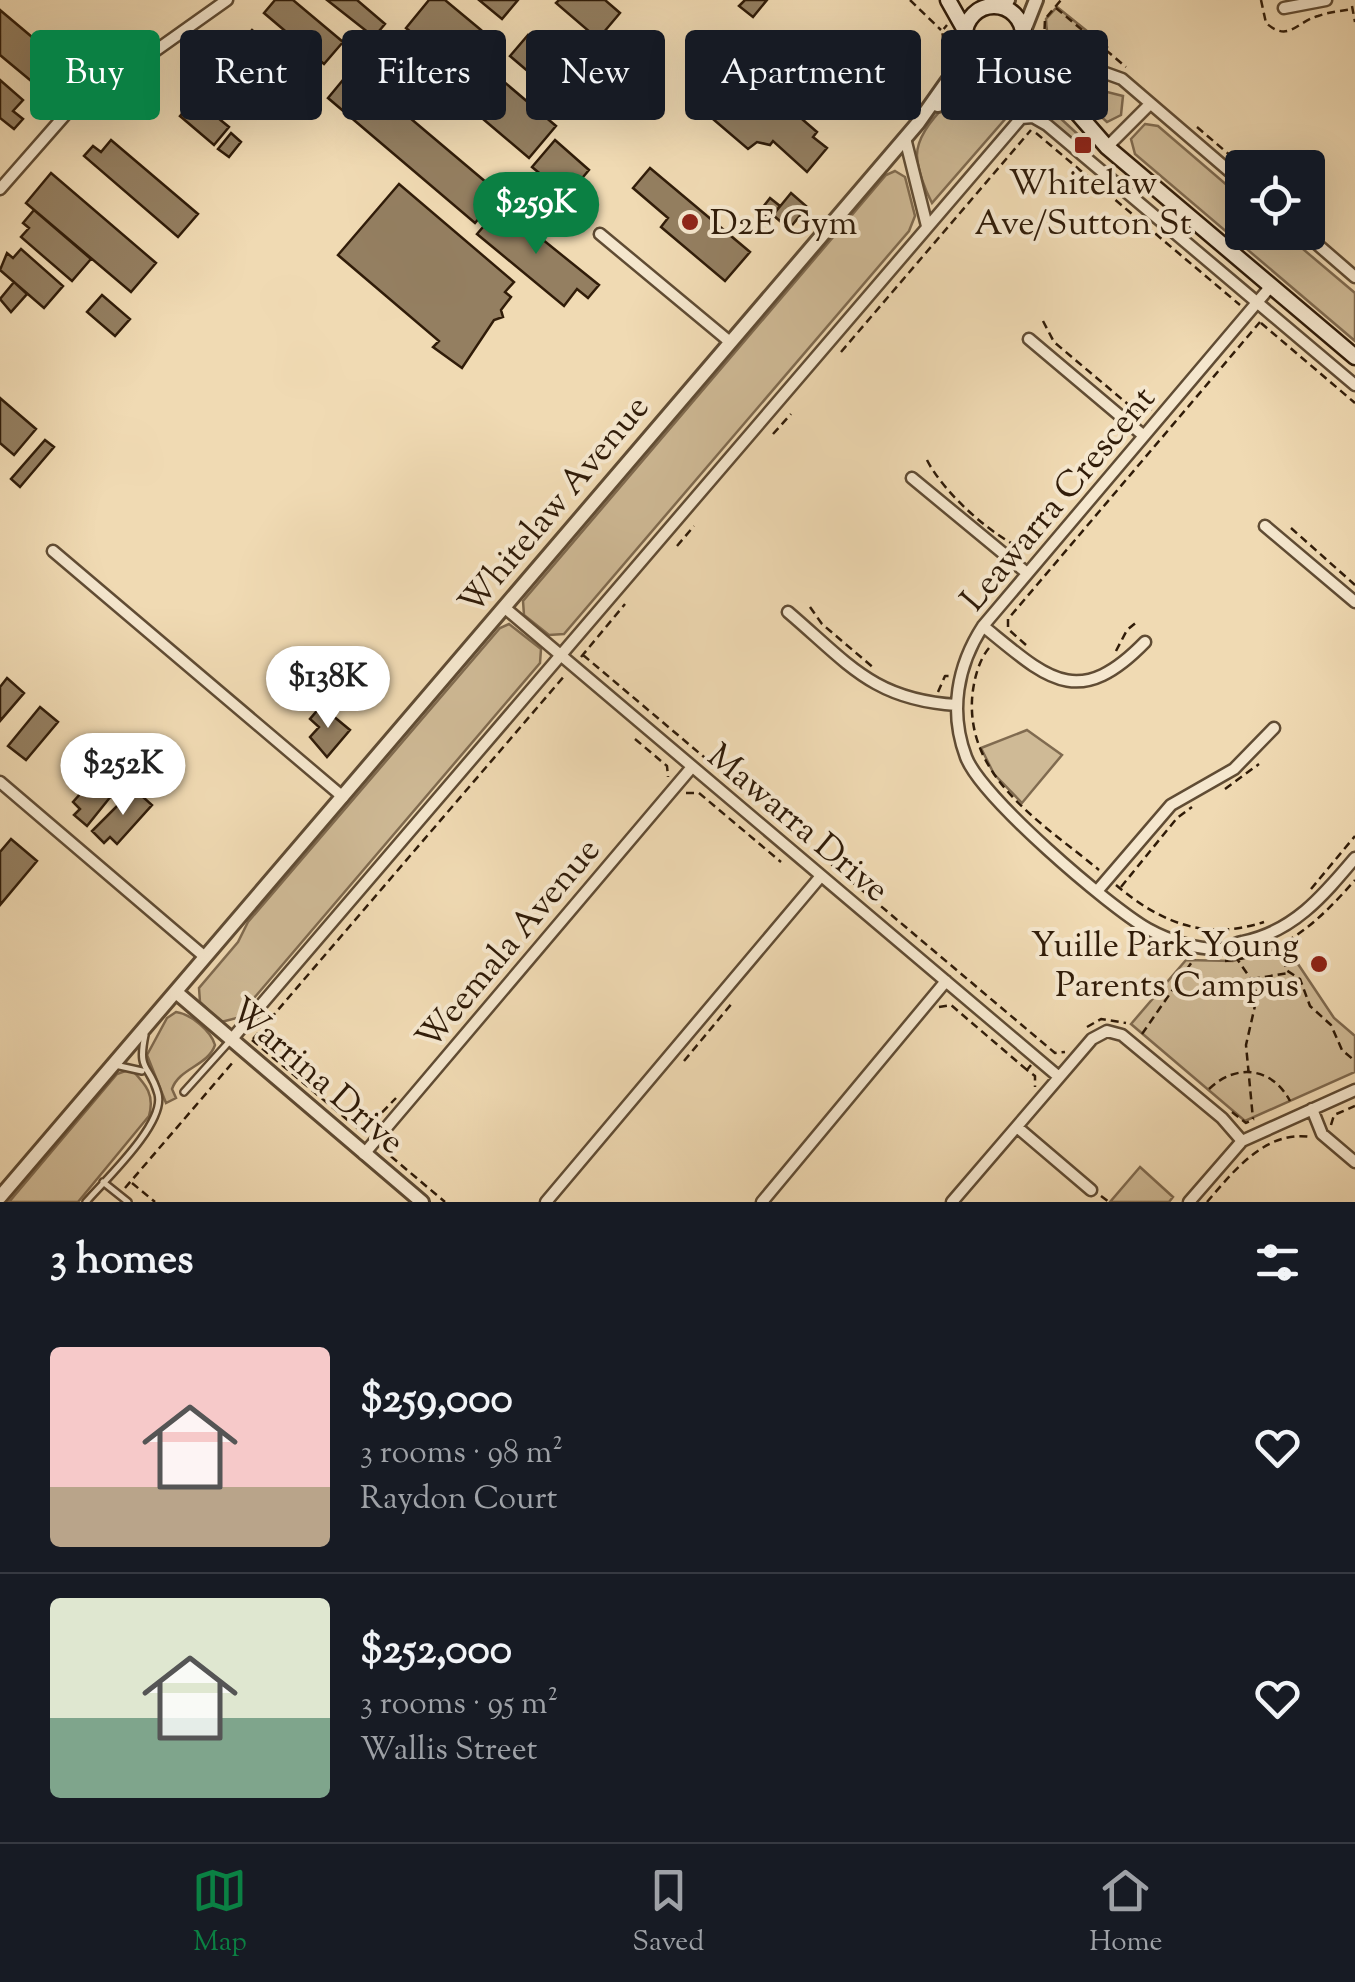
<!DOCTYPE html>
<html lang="en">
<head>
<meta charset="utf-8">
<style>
  :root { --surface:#171b24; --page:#20242c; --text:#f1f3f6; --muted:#9ea1a6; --line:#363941; --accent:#0b8043 }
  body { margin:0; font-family:"Sorts Mill Goudy",serif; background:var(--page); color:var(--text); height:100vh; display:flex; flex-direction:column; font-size:38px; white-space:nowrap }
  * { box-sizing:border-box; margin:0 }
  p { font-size:32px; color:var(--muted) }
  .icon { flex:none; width:55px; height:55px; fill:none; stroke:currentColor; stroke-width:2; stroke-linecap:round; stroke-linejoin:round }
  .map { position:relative; height:1202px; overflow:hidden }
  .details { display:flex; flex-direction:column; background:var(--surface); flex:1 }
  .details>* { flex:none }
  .top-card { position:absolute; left:30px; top:30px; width:1295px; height:90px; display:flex; gap:20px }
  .fabs { position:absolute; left:1225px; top:150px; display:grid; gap:20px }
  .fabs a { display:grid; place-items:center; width:100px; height:100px; border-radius:10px; background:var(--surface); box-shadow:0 10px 40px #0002; font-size:50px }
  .price { position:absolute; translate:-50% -85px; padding:0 22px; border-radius:35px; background:#fff; color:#222; font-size:32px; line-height:65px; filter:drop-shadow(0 2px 5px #0008) }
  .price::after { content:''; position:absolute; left:50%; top:60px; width:30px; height:22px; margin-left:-15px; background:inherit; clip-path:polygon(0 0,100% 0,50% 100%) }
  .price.on { background:var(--accent); color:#fff }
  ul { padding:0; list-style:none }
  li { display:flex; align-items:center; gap:30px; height:250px; padding:0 50px }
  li+li { border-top:2px solid var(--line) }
  li span { display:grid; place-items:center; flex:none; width:280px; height:200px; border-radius:10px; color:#555 }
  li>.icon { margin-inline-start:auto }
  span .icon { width:120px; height:120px; fill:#fffc; stroke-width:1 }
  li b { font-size:42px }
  h2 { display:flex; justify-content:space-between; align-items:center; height:120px; padding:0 50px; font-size:42px }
  .chip { padding:0 35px; border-radius:10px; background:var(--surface); box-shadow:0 10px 40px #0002; font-size:35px; line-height:90px }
  .chip.on { background:var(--accent); color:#fff }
  .tab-bar { display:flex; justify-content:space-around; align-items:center; height:140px; border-top:2px solid var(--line); background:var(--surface); font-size:28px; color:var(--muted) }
  .tab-bar a { display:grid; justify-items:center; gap:5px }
  .tab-bar .on { color:var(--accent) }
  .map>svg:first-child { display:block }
  .green { fill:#cfba96; stroke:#806b50; stroke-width:2.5 }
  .building { fill:#947f61; stroke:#301c09; stroke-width:2.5 }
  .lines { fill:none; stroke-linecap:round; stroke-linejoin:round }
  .service-casing { stroke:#604c34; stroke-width:10 }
  .minor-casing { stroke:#604c34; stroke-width:15 }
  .tertiary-casing { stroke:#604c34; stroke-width:18 }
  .secondary-casing { stroke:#301c09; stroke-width:19 }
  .path { stroke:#301c09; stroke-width:2.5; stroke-dasharray:8 5; stroke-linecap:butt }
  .service { stroke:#f5e7ce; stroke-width:5 }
  .minor { stroke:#f5e7ce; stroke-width:10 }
  .tertiary { stroke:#f5e7ce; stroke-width:12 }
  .secondary { stroke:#f5e7ce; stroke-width:14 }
  .poi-dot { fill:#8f2418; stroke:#f5e7ce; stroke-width:4 }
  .labels { text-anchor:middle; stroke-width:8; stroke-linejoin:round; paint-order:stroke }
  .poi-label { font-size:35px; fill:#301c09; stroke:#f5e7ce }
  .street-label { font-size:35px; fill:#301c09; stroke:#f5e7ce }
</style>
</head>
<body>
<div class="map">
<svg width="1355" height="1202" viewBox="0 0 1355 1202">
  <rect width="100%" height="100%" fill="#f0dab3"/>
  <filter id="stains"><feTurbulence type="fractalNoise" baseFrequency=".002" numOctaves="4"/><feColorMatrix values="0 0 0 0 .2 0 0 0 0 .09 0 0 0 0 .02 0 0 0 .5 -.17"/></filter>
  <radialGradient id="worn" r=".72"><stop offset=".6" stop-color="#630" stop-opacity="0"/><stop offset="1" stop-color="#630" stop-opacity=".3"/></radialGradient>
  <path class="green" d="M1057 7 1107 47 1079 71 1095 89 1123 96 1121 115 1107 122C1075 94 1047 62 1046 19Z
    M999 73 1021 82 1084 140 1080 145 1035 108H1020L1007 117 932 203C925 190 918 171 917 156 916 124 969 79 999 73Z
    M1145 124 1158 126 1242 198V232L1284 233 1355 293V341L1135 154 1131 139Z
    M895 171 905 177 915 216 909 231 564 634 549 635 524 615 523 601 886 175Z
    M509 624 541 649 540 663 237 1018 221 1022 200 1002 199 988 238 942 248 922 500 628Z
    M1027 730 1062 755 1022 803 994 774 981 748Z
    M1286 946 1334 1018 1355 1036V1072L1245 1121 1131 1024 1186 960 1233 961Z
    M176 1012C191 1014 211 1031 215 1045 208 1066 179 1068 172 1089L176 1098 166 1103 147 1055 167 1018Z
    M131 1069C146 1085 155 1094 149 1116L78 1202H9L117 1074Z
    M1140 1167 1173 1197 1169 1202H1110Z"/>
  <path class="building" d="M275 0H293L343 42 324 64 264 13Z
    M327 0H357L385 24 374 37Z
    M429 0H445L481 30 452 66 406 28Z
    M479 0H518L502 19Z
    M559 0H605L620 13 598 39 556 3Z
    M745 0H767L753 17 739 6Z
    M0 10 64 64 42 90 0 55Z
    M252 30 295 66 278 86 226 42 232 35 241 42Z
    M528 35 562 63 544 85 510 56Z
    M210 60 245 90 224 115 189 85Z
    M352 69 500 194 475 223 328 98Z
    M744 69 817 132 813 137 827 148 807 172 773 141 770 145 757 142 748 149 706 113Z
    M0 80 23 100 13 111 23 119 14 129 0 118Z
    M503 81 556 126 529 158 476 113Z
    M195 99 229 127 214 145 180 116Z
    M231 133 241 142 229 157 218 149Z
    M111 140 198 214 178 237 84 156 93 146 101 152Z
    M555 140 589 170 567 196 532 167Z
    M650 168 750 252 725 281 661 227 668 218 633 188Z
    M51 173 156 263 131 292 26 203Z
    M399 184 514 282 505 292 511 297 501 310 503 317 494 320 462 368 433 347 439 341 338 255Z
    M791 193 807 207 789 229 773 215Z
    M770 198 780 206 769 219 760 211Z
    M501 206 599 285 588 298 577 289 564 306 477 234Z
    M34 210 91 259 72 281 21 237 29 228 23 223Z
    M21 249 63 286 44 308 0 270 7 253 13 258Z
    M14 282 27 294 11 312 0 299Z
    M102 295 130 319 115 336 87 312Z
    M0 398 36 429 14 455 0 443Z
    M45 440 54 447 20 487 11 479Z
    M310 663 334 683 312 709 288 689Z
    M7 678 24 693 0 721V687Z
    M321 706 350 730 327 757 310 737 319 727 310 719Z
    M40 707 58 722 26 760 8 746Z
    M106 765 124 780 87 826 74 815 80 809 73 802Z
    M134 789 152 805 117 844 110 837 104 843 92 831Z
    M11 839 37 861 0 905V852Z"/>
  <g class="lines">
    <g class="service-casing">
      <path id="service" d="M115 1065 142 1071
        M184 1092 229 1042
        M103 1182 128 1202
        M86 1202C105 1180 166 1123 158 1094 150 1064 137 1073 145 1035"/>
    </g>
    <g class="minor-casing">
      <path id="minor" d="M1284 8 1326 0
        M1097 70 1122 79 1242 182
        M905 138 927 226
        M1107 147 1150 104
        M0 189 65 115 227 0
        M1303 232 1355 277
        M600 234 730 342
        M1271 286 983 626C957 666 949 712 966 757 981 797 1108 906 1148 929 1168 940 1197 950 1221 949 1228 949 1235 943 1242 942 1293 932 1323 896 1355 858
        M1029 339 1144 436
        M912 478 1027 573
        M1265 526 1355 602
        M53 551 343 797
        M505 608 1059 1077
        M788 612C848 663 873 700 957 705
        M983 626C1046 677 1077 712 1145 642
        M0 782 205 957
        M1098 890 1171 805 1234 769 1274 728
        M231 1040 1021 118 1033 117 1047 125 1355 385
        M1312 1109 1322 1134 1355 1162
        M1017 1127 1091 1190
        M364 1154 692 767
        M546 1202 821 876
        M762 1202 946 981
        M952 1202 1092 1039 1107 1031 1122 1035 1222 1118 1242 1141
        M1189 1202 1242 1141 1355 1090"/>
    </g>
    <g class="tertiary-casing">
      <path id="tertiary" d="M997 6 1008 0
        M1023 33 1036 0
        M938 105 996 64
        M176 992 422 1202
        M0 1197 918 123 954 72 965 36"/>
    </g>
    <g class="secondary-casing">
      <path id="secondary" d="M948 0 966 32
        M965 35a29 29 0 1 1 58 0a29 29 0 1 1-58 0Z
        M1023 36 1051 83 1107 147 1355 357
        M998 63 1056 98"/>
    </g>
    <path class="path" d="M910 0 941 30
      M1261 0 1266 23C1289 43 1296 22 1318 16 1329 12 1341 11 1352 9
      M1352 6 1355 22
      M1056 8 1126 67
      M1044 42 1045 19 1061 0
      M946 54 942 31 947 25
      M986 89 1005 93 1010 88
      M1005 93 1004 103 1011 111
      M1197 127 1245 168
      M1036 133 1240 305
      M1043 321 1054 342 1136 411 1152 409
      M1261 323 1355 403
      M841 352 1031 130
      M773 434 791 414
      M927 460C944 494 996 540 1030 552
      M1291 528 1355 585
      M677 546 694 526
      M810 607 822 624 875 669
      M1026 645 1008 629V619L1260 322
      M989 648C978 661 973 683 972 700 968 780 1045 825 1099 870
      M1116 651 1127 630 1138 621
      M583 655 1055 1053 1065 1052
      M581 657 625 604
      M938 692 945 676H949
      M635 739 667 766 668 777
      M1225 789 1259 764
      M686 793H699L781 862
      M1116 885C1161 923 1205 941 1264 922
      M1121 887 1177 818 1192 807
      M1311 889 1355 836
      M1282 946 1286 970 1300 979 1310 1006 1331 1025 1342 1050 1355 1061
      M1235 956 1253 982 1257 997 1246 1045 1253 1119
      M1225 961C1283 956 1319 921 1355 880
      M1252 979 1288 973
      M939 1007 951 1005 1027 1070
      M1087 1027 1101 1019 1126 1023
      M1142 1034 1194 959 1188 955
      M253 1039 566 674
      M252 1040 362 1132
      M684 1061 733 1002
      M1031 1065 1027 1070 1035 1076V1087
      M1209 1089C1236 1063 1272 1067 1290 1101
      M1232 1112 1246 1123 1254 1119
      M1331 1125 1334 1115 1355 1106
      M364 1131 396 1098
      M381 1148 445 1202
      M132 1183 155 1202
      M125 1188 234 1061
      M1101 1196 1109 1202
      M1207 1202C1236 1168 1267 1130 1311 1137"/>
    <use href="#service" class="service"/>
    <use href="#minor" class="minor"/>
    <use href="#tertiary" class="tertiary"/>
    <use href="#secondary" class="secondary"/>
  </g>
  <g class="poi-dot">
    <rect x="1073" y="135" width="20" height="20" rx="5"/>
    <circle cx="690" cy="222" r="10"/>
    <circle cx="1319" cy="964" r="10"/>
  </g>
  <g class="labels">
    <g class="poi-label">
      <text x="1083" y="194">Whitelaw<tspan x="1083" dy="40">Ave/Sutton St</tspan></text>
      <text x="710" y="234" text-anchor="start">D2E Gym</text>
      <text x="1299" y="956" text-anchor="end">Yuille Park Young<tspan x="1299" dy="40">Parents Campus</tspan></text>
    </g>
    <g class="street-label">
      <text transform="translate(1057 498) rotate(-50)" y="12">Leawarra Crescent</text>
      <text transform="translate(553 504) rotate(-50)" y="12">Whitelaw Avenue</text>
      <text transform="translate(799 822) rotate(40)" y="12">Mawarra Drive</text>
      <text transform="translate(507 943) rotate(-50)" y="12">Weemala Avenue</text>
      <text transform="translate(318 1075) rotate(41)" y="12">Warrina Drive</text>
    </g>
  </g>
  <rect width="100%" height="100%" filter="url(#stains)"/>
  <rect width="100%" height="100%" fill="url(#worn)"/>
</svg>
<div class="fabs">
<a><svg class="icon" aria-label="locate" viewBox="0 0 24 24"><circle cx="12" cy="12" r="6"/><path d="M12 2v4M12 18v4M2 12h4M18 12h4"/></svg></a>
</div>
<b class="price on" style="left:536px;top:257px">$259K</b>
<b class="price" style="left:328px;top:731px">$138K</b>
<b class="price" style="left:123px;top:818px">$252K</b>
<div class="top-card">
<a class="chip on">Buy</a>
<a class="chip">Rent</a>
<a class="chip">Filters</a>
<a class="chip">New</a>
<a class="chip">Apartment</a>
<a class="chip">House</a>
</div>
</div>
<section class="details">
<h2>3 homes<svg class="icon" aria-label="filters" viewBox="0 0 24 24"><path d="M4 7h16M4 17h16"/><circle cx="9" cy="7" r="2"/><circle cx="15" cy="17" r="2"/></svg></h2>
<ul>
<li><span style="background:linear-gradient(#f6c9c9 70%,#b9a48a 0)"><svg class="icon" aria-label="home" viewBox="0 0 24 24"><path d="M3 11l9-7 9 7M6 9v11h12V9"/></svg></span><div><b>$259,000</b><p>3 rooms · 98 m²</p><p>Raydon Court</p></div><svg class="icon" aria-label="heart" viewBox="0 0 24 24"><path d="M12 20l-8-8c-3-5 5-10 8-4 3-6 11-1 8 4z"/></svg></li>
<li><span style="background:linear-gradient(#dfe7d0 60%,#7fa58c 0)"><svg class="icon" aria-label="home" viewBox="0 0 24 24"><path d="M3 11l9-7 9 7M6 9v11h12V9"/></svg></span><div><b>$252,000</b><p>3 rooms · 95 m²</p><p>Wallis Street</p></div><svg class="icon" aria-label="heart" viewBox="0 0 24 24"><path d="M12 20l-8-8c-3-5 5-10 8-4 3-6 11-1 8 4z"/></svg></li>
</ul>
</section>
<nav class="tab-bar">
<a class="on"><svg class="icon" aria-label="map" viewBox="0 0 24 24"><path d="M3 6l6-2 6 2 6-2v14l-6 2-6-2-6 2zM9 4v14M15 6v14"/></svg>Map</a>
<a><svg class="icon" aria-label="saved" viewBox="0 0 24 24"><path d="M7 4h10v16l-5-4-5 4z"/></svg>Saved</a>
<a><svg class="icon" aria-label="home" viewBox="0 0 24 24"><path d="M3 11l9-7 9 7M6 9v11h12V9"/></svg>Home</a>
</nav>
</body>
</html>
